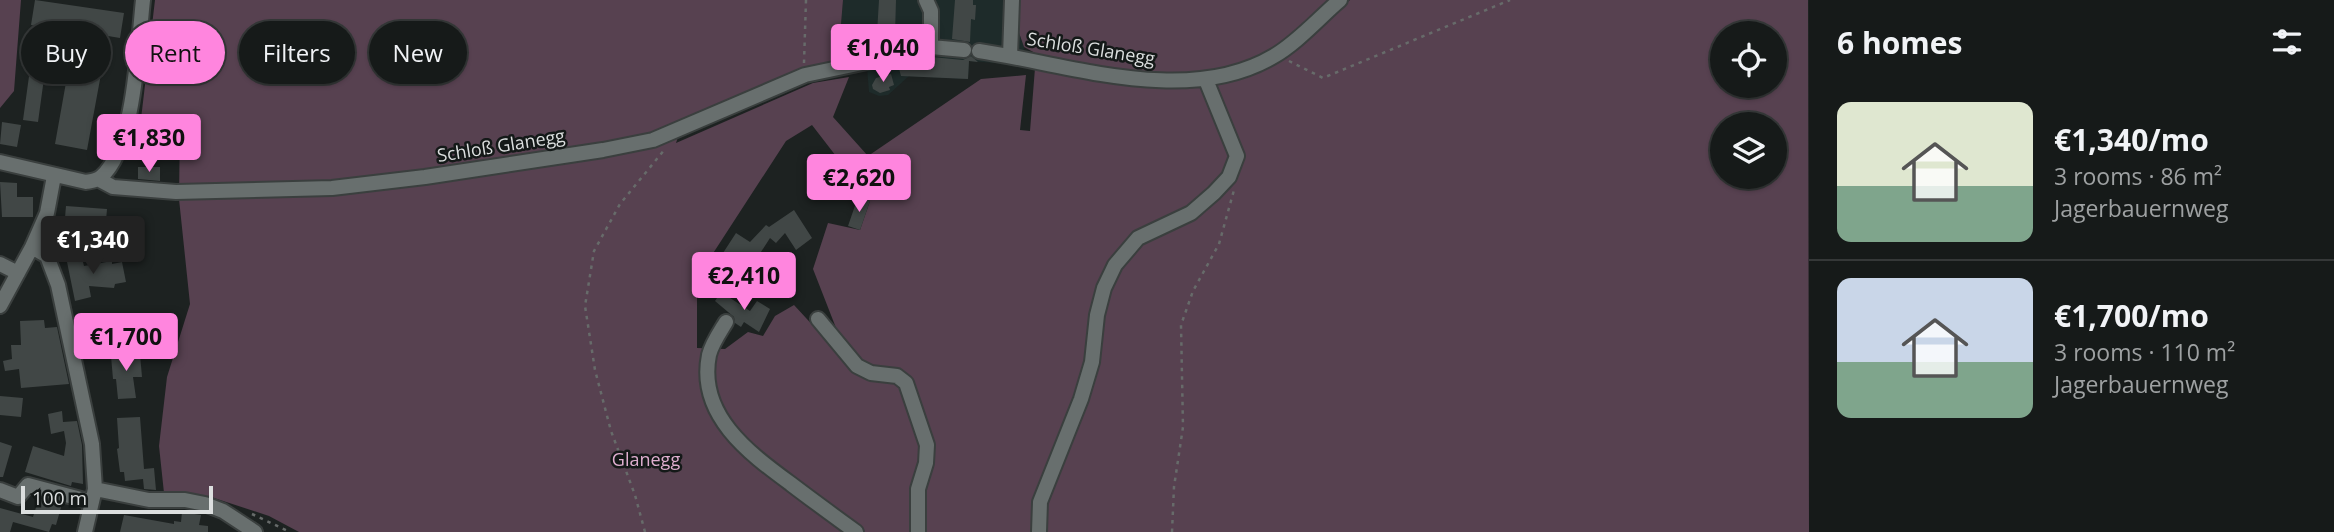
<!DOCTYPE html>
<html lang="en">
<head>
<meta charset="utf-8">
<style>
  :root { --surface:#161a19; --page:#1f2322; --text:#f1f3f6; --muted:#9ea1a2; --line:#353838; --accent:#ff85de }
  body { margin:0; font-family:"Open Sans",sans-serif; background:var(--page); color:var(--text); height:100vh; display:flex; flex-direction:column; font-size:26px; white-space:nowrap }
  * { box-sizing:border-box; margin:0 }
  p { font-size:23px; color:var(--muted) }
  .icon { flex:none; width:38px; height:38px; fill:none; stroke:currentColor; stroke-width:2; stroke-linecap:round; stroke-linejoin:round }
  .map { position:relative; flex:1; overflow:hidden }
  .side { display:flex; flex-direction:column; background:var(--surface); width:525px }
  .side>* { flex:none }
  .guide { position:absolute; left:21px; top:21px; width:665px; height:63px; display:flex; gap:14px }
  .controls { position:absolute; left:1710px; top:21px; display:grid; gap:14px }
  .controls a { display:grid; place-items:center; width:77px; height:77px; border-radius:50%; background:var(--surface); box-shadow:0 2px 5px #0004,0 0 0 2px var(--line); font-size:35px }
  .scale { position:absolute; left:21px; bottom:18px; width:192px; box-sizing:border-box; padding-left:7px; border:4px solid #dcdfdf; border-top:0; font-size:19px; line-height:24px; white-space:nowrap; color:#dcdfdf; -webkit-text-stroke:5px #141918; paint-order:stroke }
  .price { position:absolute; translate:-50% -60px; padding:0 16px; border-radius:7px; background:var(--accent); color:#111; font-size:23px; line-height:46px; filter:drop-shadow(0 2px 4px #0008) }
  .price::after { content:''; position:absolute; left:50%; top:42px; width:21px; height:16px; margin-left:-10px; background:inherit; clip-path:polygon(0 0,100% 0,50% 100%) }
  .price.current { background:#222; color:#fff }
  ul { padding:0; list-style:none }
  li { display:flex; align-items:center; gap:21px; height:175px; padding:0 28px }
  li+li { border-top:2px solid var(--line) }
  li span { display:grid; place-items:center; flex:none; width:196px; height:140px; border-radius:14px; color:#555 }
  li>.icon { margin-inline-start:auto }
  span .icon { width:84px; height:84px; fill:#fffc; stroke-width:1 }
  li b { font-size:30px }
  h2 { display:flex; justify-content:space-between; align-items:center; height:84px; padding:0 28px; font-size:30px }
  .chip { padding:0 24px; border-radius:32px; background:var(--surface); box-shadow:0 2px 5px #0004,0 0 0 2px var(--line); font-size:24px; line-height:63px }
  .chip.current { background:var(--accent); color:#111 }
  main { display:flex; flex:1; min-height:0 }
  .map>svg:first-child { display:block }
  .built { fill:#1e2b2a }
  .green { fill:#574150; fill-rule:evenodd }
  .building { fill:#414746 }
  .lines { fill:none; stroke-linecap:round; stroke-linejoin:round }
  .minor-casing { stroke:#3a3f3e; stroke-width:18 }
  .path { stroke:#676b6a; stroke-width:2.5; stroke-dasharray:3.5 5; stroke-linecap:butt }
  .minor { stroke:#686f6e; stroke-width:14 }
  .labels { text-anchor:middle; stroke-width:5; stroke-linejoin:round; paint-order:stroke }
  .street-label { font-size:18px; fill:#dcdfdf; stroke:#141918 }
  .park-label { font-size:18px; fill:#dfaecf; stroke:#141918 }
</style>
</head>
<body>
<main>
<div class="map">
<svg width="1809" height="532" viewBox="0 0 1809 532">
  <rect width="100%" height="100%" fill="#1d2221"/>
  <path class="built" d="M843 0H1016L1015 21 1024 47 1023 65 969 61 968 79 909 76 888 95 879 96 869 92 867 68 838 61Z"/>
  <path class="green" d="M0 0H21L14 91 0 108Z
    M155 0H843L838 61 684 119 676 143 813 83 849 77 833 117 868 156 981 79 1026 75 1020 130 1030 131 1035 68 1152 84 1280 59 1350 0H1808L1809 532H299L269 516 211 497 164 493 159 446 167 377 190 304 179 199 180 122 141 119ZM1722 33H1774V86H1722ZM1722 124H1774V177H1722ZM812 125 856 182 858 197 870 201 860 230 828 223 813 269 838 333 830 344 794 305 775 316 763 336 748 332 725 349 697 348V278L786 141Z
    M1016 0H1334L1276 49 1245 64 1198 74 1148 73 1052 62 1024 47 1015 21Z"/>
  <path class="building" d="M35 0 124 13 120 38 108 36 87 150 55 144 75 32 31 25Z
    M879 0H896L895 34 902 35V49L895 47 876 50Z
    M955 0H973V5H976L975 20 971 19 970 42 952 39Z
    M971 56 978 62 969 61 968 79 901 76 898 65 904 61 912 62 932 57 963 60Z
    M30 69 45 71 38 122 23 120Z
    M891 74 894 85 889 87 890 90 880 93 873 89 872 85 876 78Z
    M2 122 21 125 17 147 0 144Z
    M138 167H160V181L138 179Z
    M0 182 17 183V197H33V217H2Z
    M858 197 870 201 860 230 848 226Z
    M66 206 107 209 104 244 80 242 81 231 64 229Z
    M794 210 812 238 796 250 785 233 776 243 770 238 752 266 755 268 748 279 742 275 733 288 710 273 736 233 750 242 766 225 769 227Z
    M81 254 84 266 112 261V264L122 262 126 282 115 284 114 288 89 286 91 297 75 301 66 257Z
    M721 292 750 311 757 301 770 309 759 332 744 322 741 327 735 323 734 317 715 301Z
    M44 320 45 328 57 327 69 384 21 388 19 369 5 371 3 361 12 359 11 345H21L20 321Z
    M129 350 130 355 140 354 142 377H133L136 398 118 399 116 379H113L111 356 118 355V351Z
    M0 396 23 398 21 417 0 415Z
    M62 411 63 422 77 421 82 445 83 484 72 482 71 486 25 472 33 446 64 456 66 443 64 431 51 434 48 414Z
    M140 417 144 469 154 468 156 490 144 489 143 479 125 481 124 472H120L117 449 119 448 117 418Z
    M0 442 12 446 3 477H0Z
    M39 498 62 504 56 525 52 524 49 532 13 522 10 532H0V508L33 517Z
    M182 512 201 515 199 525 208 526V532H120L124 515 174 524V521L181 522Z"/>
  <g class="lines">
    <g class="minor-casing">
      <path id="minor" d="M926 0 931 11V47
        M979 51C1071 65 1188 107 1274 56 1297 43 1320 17 1340 0
        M910 53 931 47 964 50
        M1010 56 1012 0
        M0 162 86 182C91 181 96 181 101 177 135 148 138 44 143 0
        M98 179 113 187 176 192 332 188 425 177 603 150 653 140 805 75 896 56
        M32 247 47 256 58 285 92 444 95 489 85 532
        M0 264 18 273
        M0 306 32 247 47 213 54 176
        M818 319 857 366 871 373 897 376 906 383 927 445 926 463 918 489V532
        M726 322C720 332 712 343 709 355 697 415 749 453 791 484 812 500 834 516 856 532
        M95 489 149 500H185L205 504 223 511 255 532
        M0 490 18 497 28 485 92 502
        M1039 532 1040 502 1081 399 1092 362 1097 315 1104 288 1115 265 1138 238 1191 213 1214 193 1229 177 1237 156 1206 80"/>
    </g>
    <path class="path" d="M1289 61 1323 78 1510 0
      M804 63 806 0
      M252 514 290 532
      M645 532 635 495 611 431 595 370 585 306 594 251 620 204 665 149
      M1172 532 1174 487 1183 427 1181 325 1193 291 1219 244 1234 190"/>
    <use href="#minor" class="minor"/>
  </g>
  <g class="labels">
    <g class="street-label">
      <text transform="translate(1091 49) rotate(9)" y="6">Schloß Glanegg</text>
      <text transform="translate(501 146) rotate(-9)" y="6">Schloß Glanegg</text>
    </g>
    <g class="park-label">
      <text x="646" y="466">Glanegg</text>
    </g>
  </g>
</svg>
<div class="controls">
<a><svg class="icon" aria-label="locate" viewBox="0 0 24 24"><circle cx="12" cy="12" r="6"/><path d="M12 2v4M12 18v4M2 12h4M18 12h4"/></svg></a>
<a><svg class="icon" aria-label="layers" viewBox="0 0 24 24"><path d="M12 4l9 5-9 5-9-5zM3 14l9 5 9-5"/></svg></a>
</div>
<div class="scale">100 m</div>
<b class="price" style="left:883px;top:84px">€1,040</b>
<b class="price" style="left:149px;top:174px">€1,830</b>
<b class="price" style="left:859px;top:214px">€2,620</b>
<b class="price current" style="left:93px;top:276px">€1,340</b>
<b class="price" style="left:744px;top:312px">€2,410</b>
<b class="price" style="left:126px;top:373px">€1,700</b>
<div class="guide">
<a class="chip">Buy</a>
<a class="chip current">Rent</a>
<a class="chip">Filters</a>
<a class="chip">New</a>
</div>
</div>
<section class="side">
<h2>6 homes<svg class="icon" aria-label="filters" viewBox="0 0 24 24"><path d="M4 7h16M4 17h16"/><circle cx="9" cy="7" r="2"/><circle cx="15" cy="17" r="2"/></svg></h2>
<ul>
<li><span style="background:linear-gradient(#dfe7d0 60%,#7fa58c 0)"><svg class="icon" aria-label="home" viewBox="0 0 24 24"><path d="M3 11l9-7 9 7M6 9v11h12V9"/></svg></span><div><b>€1,340/mo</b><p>3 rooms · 86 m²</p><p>Jagerbauernweg</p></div></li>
<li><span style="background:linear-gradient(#c9d6e8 60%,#7fa58c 0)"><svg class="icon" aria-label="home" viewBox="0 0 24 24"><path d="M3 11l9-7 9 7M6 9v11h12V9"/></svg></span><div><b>€1,700/mo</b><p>3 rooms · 110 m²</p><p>Jagerbauernweg</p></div></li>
</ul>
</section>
</main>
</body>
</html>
